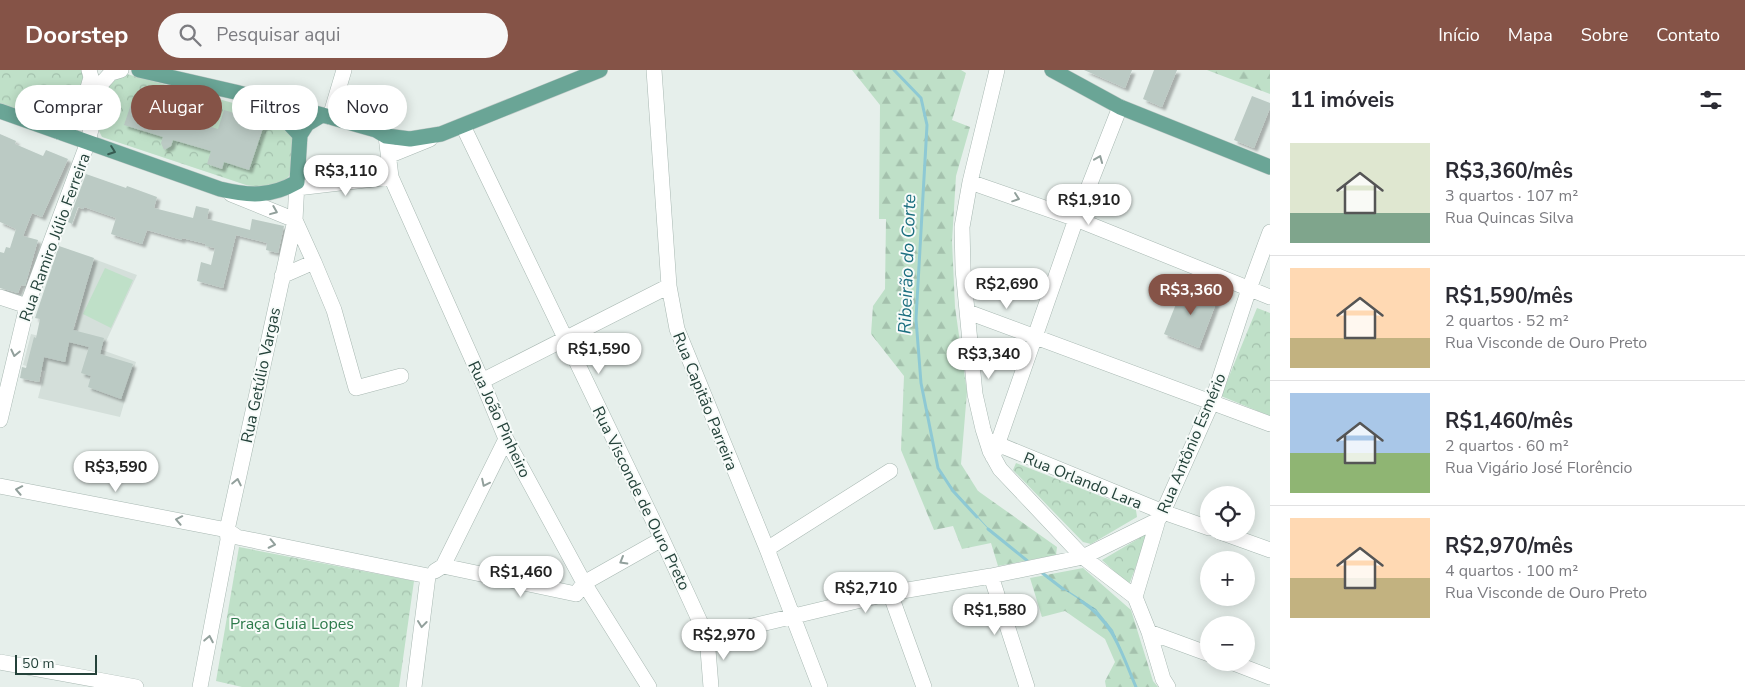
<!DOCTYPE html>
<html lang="pt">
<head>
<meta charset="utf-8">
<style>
  :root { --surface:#fff; --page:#f7f7f7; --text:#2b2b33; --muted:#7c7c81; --line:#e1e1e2; --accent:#855347 }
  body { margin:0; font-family:"Nunito Sans",sans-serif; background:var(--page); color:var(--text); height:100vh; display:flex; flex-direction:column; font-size:19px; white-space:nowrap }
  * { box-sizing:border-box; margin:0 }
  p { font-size:16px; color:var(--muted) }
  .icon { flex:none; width:28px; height:28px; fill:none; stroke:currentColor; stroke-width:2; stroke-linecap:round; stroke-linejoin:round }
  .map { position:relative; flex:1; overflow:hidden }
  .side { display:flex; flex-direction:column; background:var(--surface); width:475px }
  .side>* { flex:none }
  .banner { position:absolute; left:15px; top:15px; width:475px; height:45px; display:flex; gap:10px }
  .controls { position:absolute; left:1200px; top:416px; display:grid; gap:10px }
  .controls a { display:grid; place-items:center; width:55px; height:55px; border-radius:50%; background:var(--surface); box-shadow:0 2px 12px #0003; font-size:25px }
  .scale { position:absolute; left:15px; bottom:12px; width:82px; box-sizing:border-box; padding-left:5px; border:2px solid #24423a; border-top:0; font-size:14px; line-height:18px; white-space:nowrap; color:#24423a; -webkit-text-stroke:4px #f7fbf9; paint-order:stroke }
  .price { position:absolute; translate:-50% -42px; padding:0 11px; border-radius:18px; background:#fff; color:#222; font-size:16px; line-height:32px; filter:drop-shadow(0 1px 2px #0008) }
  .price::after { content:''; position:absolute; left:50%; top:30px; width:15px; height:11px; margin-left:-8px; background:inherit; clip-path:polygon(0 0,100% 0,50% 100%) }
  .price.on { background:var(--accent); color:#fff }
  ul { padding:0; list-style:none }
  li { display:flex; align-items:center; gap:15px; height:125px; padding:0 20px }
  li+li { border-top:1px solid var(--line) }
  li span { display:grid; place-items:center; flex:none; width:140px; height:100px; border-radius:0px; color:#555 }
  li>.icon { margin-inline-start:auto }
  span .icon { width:60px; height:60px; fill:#fffc; stroke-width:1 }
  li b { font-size:21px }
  h2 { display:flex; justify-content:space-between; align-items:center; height:60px; padding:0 20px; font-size:21px }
  .chip { padding:0 18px; border-radius:22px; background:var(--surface); box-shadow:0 2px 12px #0003; font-size:18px; line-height:45px }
  .chip.on { background:var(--accent); color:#fff }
  header { display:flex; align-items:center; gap:30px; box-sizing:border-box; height:70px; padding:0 25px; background:var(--accent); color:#fff }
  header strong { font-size:24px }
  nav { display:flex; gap:28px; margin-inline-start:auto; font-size:18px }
  .search { width:350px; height:45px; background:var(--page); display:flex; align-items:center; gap:12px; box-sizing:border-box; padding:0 18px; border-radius:28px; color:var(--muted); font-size:19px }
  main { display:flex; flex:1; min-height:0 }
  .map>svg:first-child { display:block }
  .built { fill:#d4dfda }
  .green { fill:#bfe0c8 }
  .forest { fill:url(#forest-firs) }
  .park { fill:url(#park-crowns) }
  .water { fill:url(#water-ripples) }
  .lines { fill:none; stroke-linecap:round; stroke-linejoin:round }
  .stream { stroke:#8ec9d4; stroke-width:3 }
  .building { fill:#bbcac4; filter:url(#shadow) }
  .minor-casing { stroke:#a8b8b2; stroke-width:16 }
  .major-casing { stroke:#c2cac8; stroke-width:16 }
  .minor { stroke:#fff; stroke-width:15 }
  .major { stroke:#6aa596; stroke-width:15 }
  .oneway { stroke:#365b51 }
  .oneway2 { stroke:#92a09c }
  .labels { text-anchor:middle; stroke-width:4; stroke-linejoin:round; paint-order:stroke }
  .street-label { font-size:16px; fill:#24423a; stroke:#f7fbf9 }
  .park-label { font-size:16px; fill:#2d7a4b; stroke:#f7fbf9 }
  .water-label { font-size:18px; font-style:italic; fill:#1c6f80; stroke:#f7fbf9 }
</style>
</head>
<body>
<header>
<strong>Doorstep</strong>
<div class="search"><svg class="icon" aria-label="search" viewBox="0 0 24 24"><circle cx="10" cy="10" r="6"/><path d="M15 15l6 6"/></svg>Pesquisar aqui</div>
<nav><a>Início</a><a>Mapa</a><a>Sobre</a><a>Contato</a></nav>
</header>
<main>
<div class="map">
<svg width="1270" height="617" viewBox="0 0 1270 617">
  <defs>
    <pattern id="forest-firs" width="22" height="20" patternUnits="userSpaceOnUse" patternTransform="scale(1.25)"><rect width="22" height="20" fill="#bfe0c8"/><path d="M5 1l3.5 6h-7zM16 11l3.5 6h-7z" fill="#a4c1ad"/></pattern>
    <pattern id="park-crowns" width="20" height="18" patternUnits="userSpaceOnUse" patternTransform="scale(1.25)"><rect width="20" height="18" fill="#bfe0c8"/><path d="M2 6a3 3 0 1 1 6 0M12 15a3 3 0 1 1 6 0" fill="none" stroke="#a4c1ad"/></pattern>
    <pattern id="water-ripples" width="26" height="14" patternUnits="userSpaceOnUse" patternTransform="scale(1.25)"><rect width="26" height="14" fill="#8ec9d4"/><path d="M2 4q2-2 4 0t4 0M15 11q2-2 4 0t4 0" fill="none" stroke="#74a5ad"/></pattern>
    <filter id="shadow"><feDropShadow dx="3.5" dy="3.5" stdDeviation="1" flood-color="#0004"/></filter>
  </defs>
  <rect width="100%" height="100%" fill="#e6efeb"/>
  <path class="built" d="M94 189 137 205 102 280 136 292 120 347 38 328 45 301 23 295 31 264 59 271 63 256 75 259 87 210 51 198 52 194 89 205Z"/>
  <path class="green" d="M105 198 133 210 111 258 83 244Z"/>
  <path class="forest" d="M852 0H961L966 3 952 50 970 57 956 106 952 171 955 237 967 322 961 394 978 421 1057 477 1056 485 998 496 991 473 962 479 953 456 934 460 901 380 904 306 871 264 873 236 885 219 886 149H879L880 35Z
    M1207 0H1270V24Z
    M1083 498 1131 540 1153 611 1158 617H1106L1105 611 1115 592 1105 569 1065 541 1042 547 1030 508Z"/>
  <path class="park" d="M0 0H84L86 8 76 44 59 54 0 33Z
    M123 3 273 44 293 64C293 75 294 86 293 97 289 118 261 118 246 115L102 67 97 57 107 13Z
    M1257 238 1270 243V346L1221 326Z
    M1016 393 1136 440 1137 447 1091 474 1083 472 1013 400Z
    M1148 463 1129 515 1102 490Z
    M239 477 414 511 399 617H242L216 611Z"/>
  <path class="water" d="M894 0 921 28 928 55 916 249 921 313 938 397 954 420 991 461 1058 514 1096 539 1113 560 1137 617H1136L1112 561 1095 540 1057 515 990 461 953 421 938 398 921 313 916 249 927 55 921 28Z"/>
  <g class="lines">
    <path class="stream" d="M894 0 921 28 927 55 916 249 921 313 938 398 953 421 977 447
      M988 459 1030 493
      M1041 502 1063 519
      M1081 531C1114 553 1121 582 1136 617"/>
  </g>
  <path class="building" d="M1084 0H1132L1125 18Z
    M1154 0H1177L1162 37 1143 29Z
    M1252 26 1270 33V38L1254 78 1234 70Z
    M131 34 168 45 170 39 178 35 181 42 179 48 218 59 224 40 262 51 264 55 249 100 224 92 222 99 207 94 211 81 173 70 171 76 164 80 161 73 163 67 124 55Z
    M0 64 16 71 15 74 43 86 46 80 68 89 42 147 32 143 23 166 38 170 25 216 21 215 18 223 0 218V182L4 183 6 177 10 178 16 159 0 152Z
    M86 104 126 118 127 116 157 127 154 138 193 148 196 136 209 139 207 149 250 160 252 149 284 156 278 183 266 180 267 173 236 165 223 218 197 211 201 192 211 195 215 178 205 176 206 174 182 168V170L147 160 142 174 111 164 116 148 84 137 83 139 78 137 72 154 68 152Z
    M59 176 94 188 73 260 104 268 100 284 133 294 121 329 88 317 91 306 81 303 89 277 69 272 65 292 44 287 39 312 20 308 22 297 26 298 34 267 36 268 40 249 35 248Z
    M1184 214 1218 228 1199 278 1164 264Z"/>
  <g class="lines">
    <g class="minor-casing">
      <path id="minor" d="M654 0 669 216 677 259 767 479 820 617
        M997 0 970 112 962 157 963 199 975 324 983 359 990 381 1000 399 1083 487 1135 527 1149 562 1163 609 1168 617
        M330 47 344 0
        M463 56 662 469 707 567 711 617
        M59 62 79 50 91 7 89 0
        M386 66 391 107 482 311 506 369 584 513 649 617
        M388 86 430 69
        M970 112 1076 149 1270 227
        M297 118 391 107
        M231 124 295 150
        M295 150 314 192 334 240 356 318 401 306
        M282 206 314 192
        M0 227 27 236
        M968 242 1270 354
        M482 311 669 216
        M0 350 27 236 88 72 102 13 111 3 121 0
        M990 371 1163 442 1209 458
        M993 387 1076 149 1120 37
        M0 416 227 460 237 467 428 506
        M1220 462 1270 480
        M767 479 890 401
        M443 496 576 524 584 513 662 469
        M435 501 443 496 506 369
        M991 506 1027 617
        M890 523 924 617
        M1135 527 1158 450 1163 442 1212 332 1249 219 1270 162
        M1149 562 1209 584
        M707 567 890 523 991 506 1083 487 1158 450
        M0 592 136 617
        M1231 592 1270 607
        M200 617 228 470 227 460 295 150 297 112
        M414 617 428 506"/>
    </g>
    <g class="major-casing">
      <path id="major" d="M139 0 235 22 330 47 376 60 386 66 410 69 441 64 600 0
        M1052 0 1120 37 1270 97
        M265 37 280 44 300 65
        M0 41 220 119C249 126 271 127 297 112L300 65 307 54 322 45"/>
    </g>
    <use href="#minor" class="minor"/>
    <use href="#major" class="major"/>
  </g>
  <defs><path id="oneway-chevron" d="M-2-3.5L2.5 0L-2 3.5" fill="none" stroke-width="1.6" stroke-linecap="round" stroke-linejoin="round" transform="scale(1.25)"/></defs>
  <use class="oneway" href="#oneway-chevron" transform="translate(112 81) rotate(20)"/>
  <g class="oneway2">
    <use href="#oneway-chevron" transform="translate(1099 89) rotate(-68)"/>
    <use href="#oneway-chevron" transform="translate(1016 128) rotate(19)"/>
    <use href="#oneway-chevron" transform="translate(274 141) rotate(22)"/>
    <use href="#oneway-chevron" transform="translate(15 283) rotate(103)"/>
    <use href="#oneway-chevron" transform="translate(237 412) rotate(-78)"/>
    <use href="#oneway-chevron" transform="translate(485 413) rotate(116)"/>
    <use href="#oneway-chevron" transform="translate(19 420) rotate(-169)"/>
    <use href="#oneway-chevron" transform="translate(179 450) rotate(-169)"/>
    <use href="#oneway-chevron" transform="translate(272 474) rotate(12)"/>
    <use href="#oneway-chevron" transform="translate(623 491) rotate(150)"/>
    <use href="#oneway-chevron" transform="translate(422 554) rotate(97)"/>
    <use href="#oneway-chevron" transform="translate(209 569) rotate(-79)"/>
  </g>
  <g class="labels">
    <g class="street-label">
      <text transform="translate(54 167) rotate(-70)" y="6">Rua Ramiro Júlio Ferreira</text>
      <text transform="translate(260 305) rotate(-78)" y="6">Rua Getúlio Vargas</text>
      <text transform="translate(706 331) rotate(68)" y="6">Rua Capitão Parreira</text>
      <text transform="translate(500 349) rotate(65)" y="6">Rua João Pinheiro</text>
      <text transform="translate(1191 373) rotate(-67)" y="6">Rua Antônio Esmério</text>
      <text transform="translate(1083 410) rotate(22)" y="6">Rua Orlando Lara</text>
      <text transform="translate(642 428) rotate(64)" y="6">Rua Visconde de Ouro Preto</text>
    </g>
    <g class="park-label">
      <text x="292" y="559">Praça Guia Lopes</text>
    </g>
    <g class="water-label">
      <text transform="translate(907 194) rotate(-88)" y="6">Ribeirão do Corte</text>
    </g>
  </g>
</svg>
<div class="controls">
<a><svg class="icon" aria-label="locate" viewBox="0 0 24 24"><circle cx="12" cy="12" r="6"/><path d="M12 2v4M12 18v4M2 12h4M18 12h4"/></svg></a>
<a>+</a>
<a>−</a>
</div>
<div class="scale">50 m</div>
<b class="price" style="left:346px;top:127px">R$3,110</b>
<b class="price" style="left:1089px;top:156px">R$1,910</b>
<b class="price" style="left:1007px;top:240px">R$2,690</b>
<b class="price on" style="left:1191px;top:246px">R$3,360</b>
<b class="price" style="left:599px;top:305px">R$1,590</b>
<b class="price" style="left:989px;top:310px">R$3,340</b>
<b class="price" style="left:116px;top:423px">R$3,590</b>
<b class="price" style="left:521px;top:528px">R$1,460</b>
<b class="price" style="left:866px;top:544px">R$2,710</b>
<b class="price" style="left:995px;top:566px">R$1,580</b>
<b class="price" style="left:724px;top:591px">R$2,970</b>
<div class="banner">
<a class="chip">Comprar</a>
<a class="chip on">Alugar</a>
<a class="chip">Filtros</a>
<a class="chip">Novo</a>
</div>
</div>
<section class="side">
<h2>11 imóveis<svg class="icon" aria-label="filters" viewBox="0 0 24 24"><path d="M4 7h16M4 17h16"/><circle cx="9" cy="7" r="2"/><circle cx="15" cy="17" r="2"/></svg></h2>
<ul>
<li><span style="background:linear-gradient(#dfe7d0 70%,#7fa58c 0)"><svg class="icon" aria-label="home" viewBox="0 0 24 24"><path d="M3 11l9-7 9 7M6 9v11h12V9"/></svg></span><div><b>R$3,360/mês</b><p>3 quartos · 107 m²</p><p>Rua Quincas Silva</p></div></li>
<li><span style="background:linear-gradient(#ffd9b3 70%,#c2b280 0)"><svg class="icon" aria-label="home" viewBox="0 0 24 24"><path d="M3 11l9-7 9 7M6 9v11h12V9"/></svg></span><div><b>R$1,590/mês</b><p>2 quartos · 52 m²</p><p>Rua Visconde de Ouro Preto</p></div></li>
<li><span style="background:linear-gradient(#a9c7e8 60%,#8fb573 0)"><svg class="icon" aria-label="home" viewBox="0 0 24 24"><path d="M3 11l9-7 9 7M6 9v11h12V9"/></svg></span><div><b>R$1,460/mês</b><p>2 quartos · 60 m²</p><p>Rua Vigário José Florêncio</p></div></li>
<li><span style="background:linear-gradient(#ffd9b3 60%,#c2b280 0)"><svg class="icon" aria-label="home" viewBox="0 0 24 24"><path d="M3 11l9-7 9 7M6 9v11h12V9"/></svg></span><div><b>R$2,970/mês</b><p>4 quartos · 100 m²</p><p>Rua Visconde de Ouro Preto</p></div></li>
</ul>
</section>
</main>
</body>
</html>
